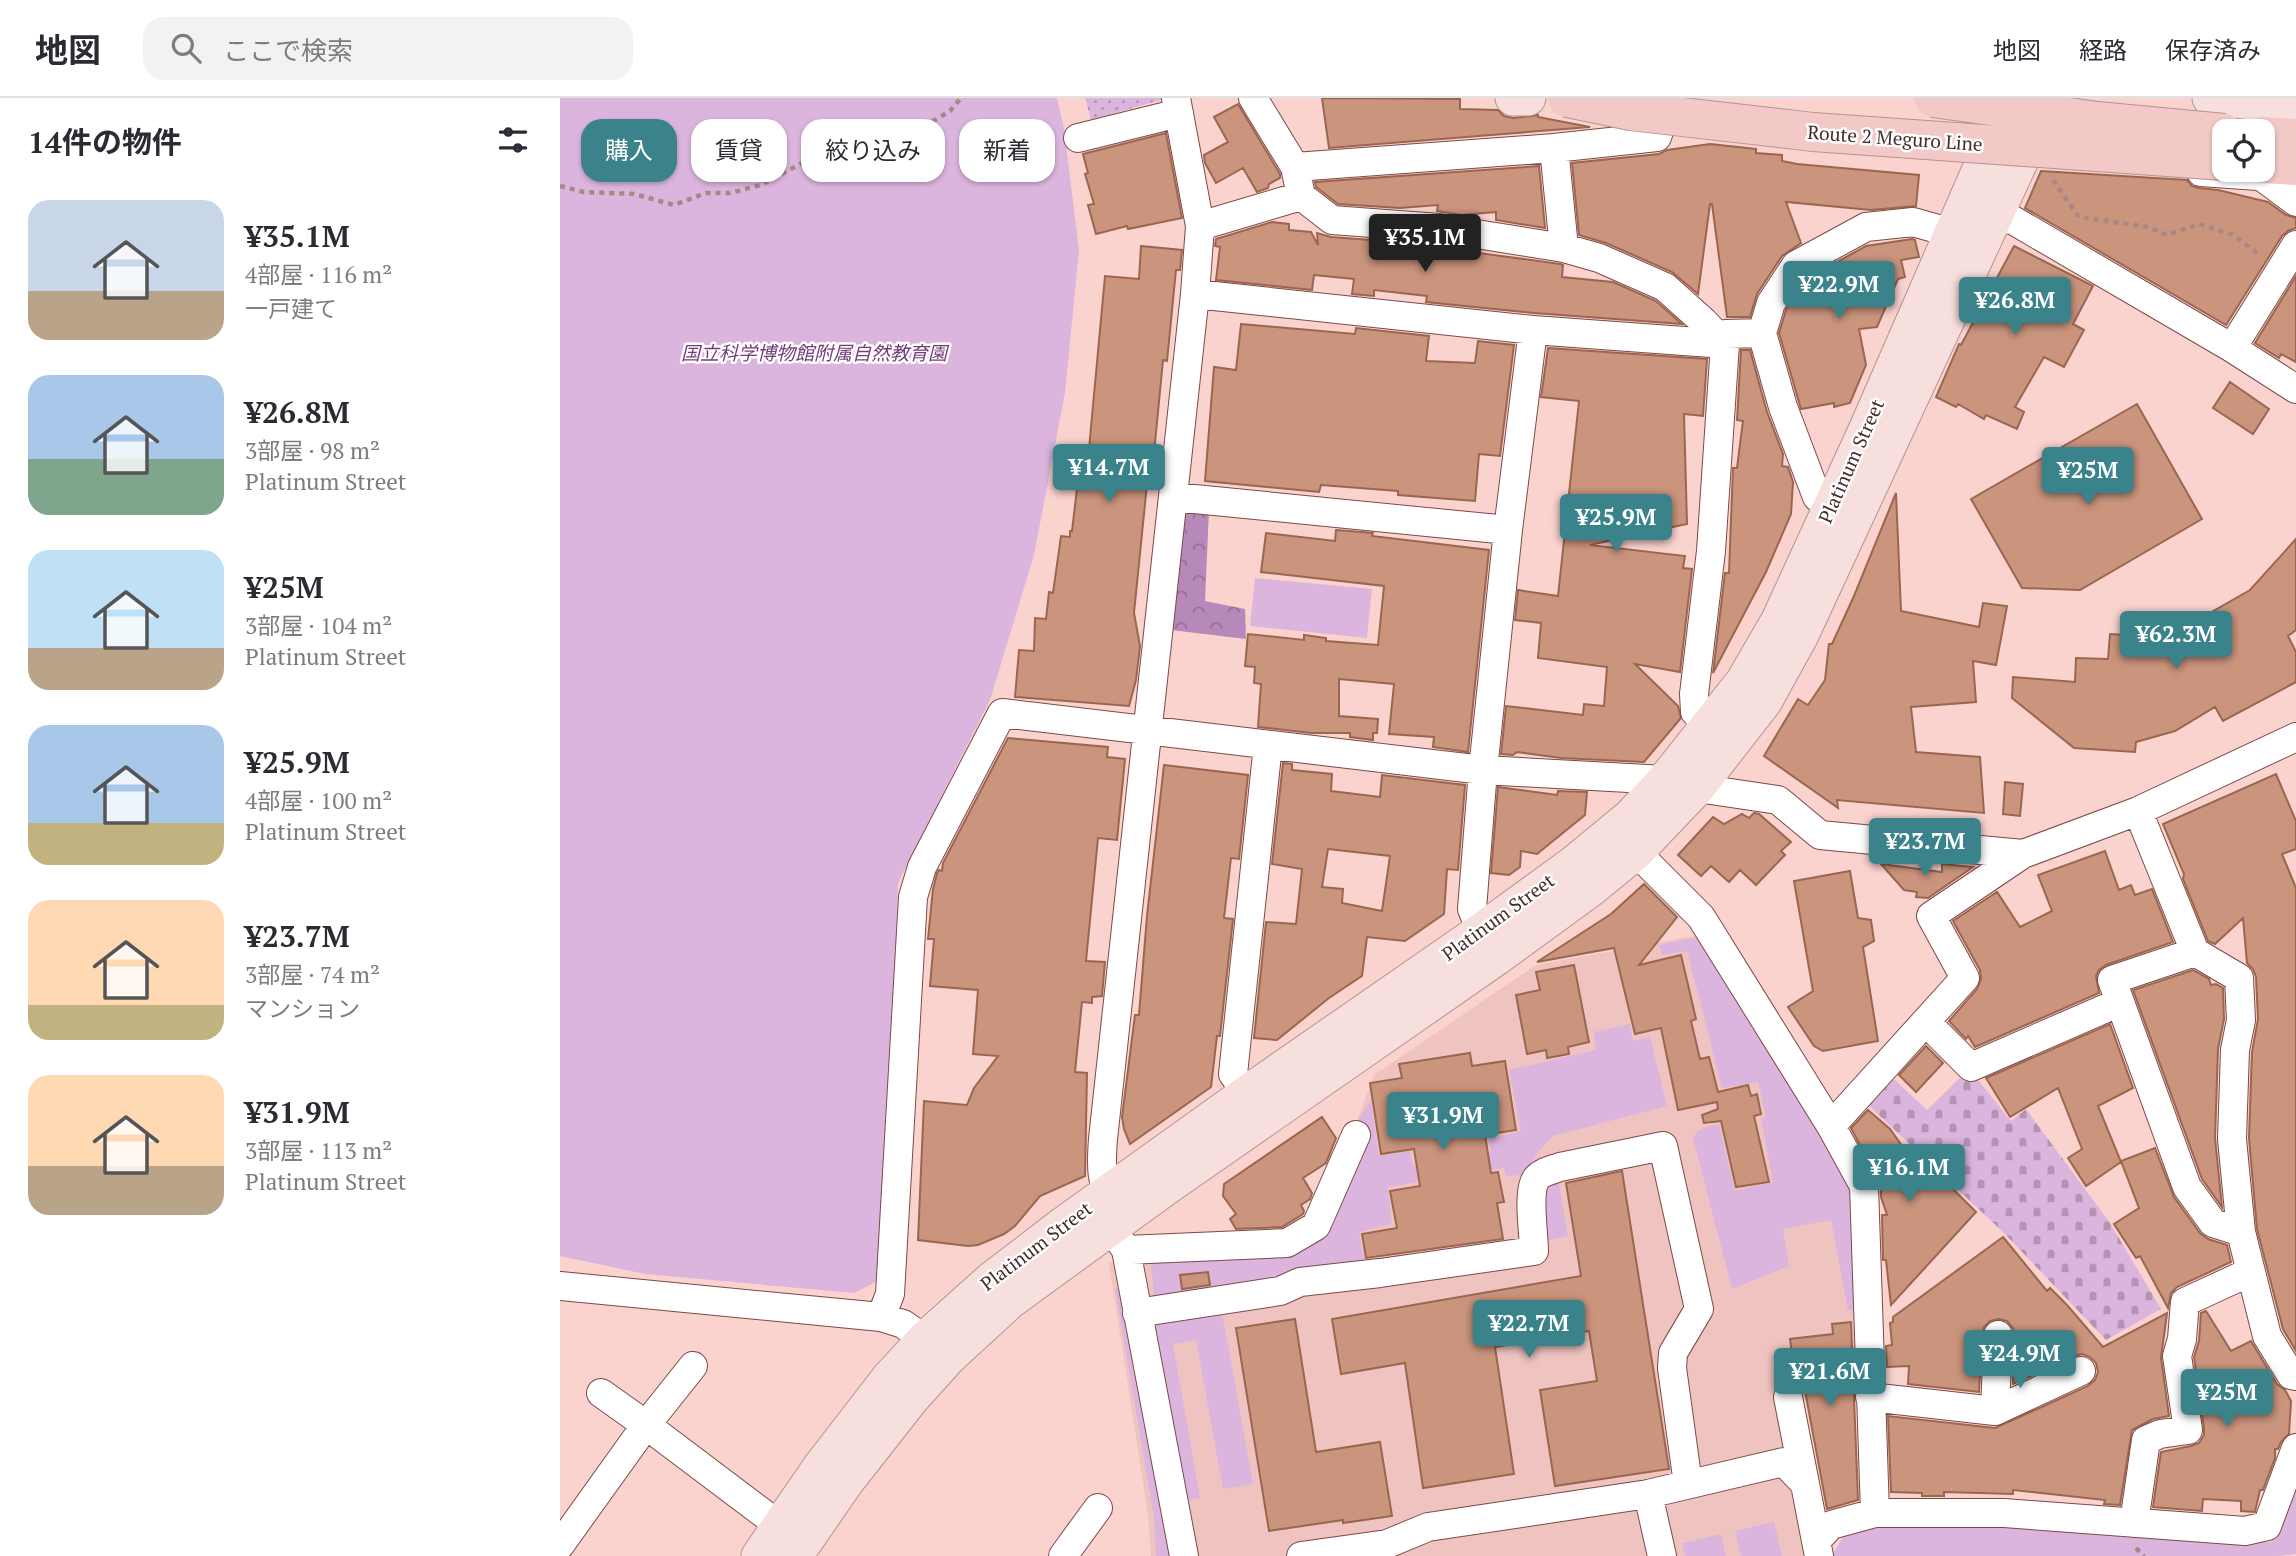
<!DOCTYPE html>
<html lang="ja">
<head>
<meta charset="utf-8">
<style>
  :root { --surface:#fff; --page:#f2f2f3; --text:#2b2b33; --muted:#7c7c81; --line:#e1e1e2; --accent:#3b838a }
  body { margin:0; font-family:"PT Serif","Noto Sans JP",serif; background:var(--page); color:var(--text); height:100vh; display:flex; flex-direction:column; font-size:26px; white-space:nowrap }
  * { box-sizing:border-box; margin:0 }
  p { font-size:23px; color:var(--muted) }
  .icon { flex:none; width:38px; height:38px; fill:none; stroke:currentColor; stroke-width:2; stroke-linecap:round; stroke-linejoin:round }
  .map { position:relative; flex:1; overflow:hidden }
  .side { display:flex; flex-direction:column; background:var(--surface); width:560px }
  .side>* { flex:none }
  .guide { position:absolute; left:21px; top:21px; width:665px; height:63px; display:flex; gap:14px }
  .tools { position:absolute; left:1652px; top:21px; display:grid; gap:14px }
  .tools a { display:grid; place-items:center; width:63px; height:63px; border-radius:14px; background:var(--surface); box-shadow:0 2px 5px #0004; font-size:35px }
  .price { position:absolute; translate:-50% -60px; padding:0 16px; border-radius:7px; background:var(--accent); color:#fff; font-size:23px; line-height:46px; filter:drop-shadow(0 2px 4px #0008) }
  .price::after { content:''; position:absolute; left:50%; top:42px; width:21px; height:16px; margin-left:-10px; background:inherit; clip-path:polygon(0 0,100% 0,50% 100%) }
  .price.on { background:#222; color:#fff }
  ul { padding:0; list-style:none }
  li { display:flex; align-items:center; gap:21px; height:175px; padding:0 28px }
  li span { display:grid; place-items:center; flex:none; width:196px; height:140px; border-radius:21px; color:#555 }
  li>.icon { margin-inline-start:auto }
  span .icon { width:84px; height:84px; fill:#fffc; stroke-width:1 }
  li b { font-size:30px }
  h2 { display:flex; justify-content:space-between; align-items:center; height:84px; padding:0 28px; font-size:30px }
  .pill { padding:0 24px; border-radius:21px; background:var(--surface); box-shadow:0 2px 5px #0004; font-size:24px; line-height:63px }
  .pill.on { background:var(--accent); color:#fff }
  header { display:flex; align-items:center; gap:42px; box-sizing:border-box; height:98px; padding:0 35px; background:var(--surface); border-bottom:2px solid var(--line) }
  header strong { font-size:33px }
  nav { display:flex; gap:38px; margin-inline-start:auto; font-size:24px }
  .search { width:490px; height:63px; background:var(--page); display:flex; align-items:center; gap:18px; box-sizing:border-box; padding:0 24px; border-radius:21px; color:var(--muted); font-size:26px }
  main { display:flex; flex:1; min-height:0 }
  .map>svg:first-child { display:block }
  .built { fill:#efc4c0 }
  .grass { fill:url(#grass-dots) }
  .forest { fill:url(#forest-crowns) }
  .cemetery { fill:url(#cemetery-stones) }
  .garden { fill:#dbb5dd }
  .building { fill:#cb947d; stroke:#9a6650; stroke-width:2; fill-rule:evenodd }
  .lines { fill:none; stroke-linecap:round; stroke-linejoin:round }
  .minor-casing { stroke:#7e4845; stroke-width:30 }
  .major-casing { stroke:#b59290; stroke-width:37 }
  .highway-casing { stroke:#b59290; stroke-width:40 }
  .path { stroke:#a88784; stroke-width:4.5; stroke-dasharray:5 5; stroke-linecap:butt }
  .minor { stroke:#fff; stroke-width:28 }
  .major { stroke:#f7dfdd; stroke-width:35 }
  .highway { stroke:#f2c9c6; stroke-width:38 }
  .highway-bridge-casing { stroke:#b59290; stroke-width:40; stroke-linecap:butt }
  .highway-bridge { stroke:#f2c9c6; stroke-width:38 }
  .labels { text-anchor:middle; stroke-width:5; stroke-linejoin:round; paint-order:stroke }
  .street-label { font-size:19px; fill:#452d2b; stroke:#fefefe }
  .park-label { font-size:19px; font-style:italic; fill:#743b79; stroke:#fefefe }
</style>
</head>
<body>
<header>
<strong>地図</strong>
<div class="search"><svg class="icon" aria-label="search" viewBox="0 0 24 24"><circle cx="10" cy="10" r="6"/><path d="M15 15l6 6"/></svg>ここで検索</div>
<nav><a>地図</a><a>経路</a><a>保存済み</a></nav>
</header>
<main>
<section class="side">
<h2>14件の物件<svg class="icon" aria-label="filters" viewBox="0 0 24 24"><path d="M4 7h16M4 17h16"/><circle cx="9" cy="7" r="2"/><circle cx="15" cy="17" r="2"/></svg></h2>
<ul>
<li><span style="background:linear-gradient(#c9d6e8 65%,#b9a48a 0)"><svg class="icon" aria-label="home" viewBox="0 0 24 24"><path d="M3 11l9-7 9 7M6 9v11h12V9"/></svg></span><div><b>¥35.1M</b><p>4部屋 · 116 m²</p><p>一戸建て</p></div></li>
<li><span style="background:linear-gradient(#a9c7e8 60%,#7fa58c 0)"><svg class="icon" aria-label="home" viewBox="0 0 24 24"><path d="M3 11l9-7 9 7M6 9v11h12V9"/></svg></span><div><b>¥26.8M</b><p>3部屋 · 98 m²</p><p>Platinum Street</p></div></li>
<li><span style="background:linear-gradient(#bfe0f5 70%,#b9a48a 0)"><svg class="icon" aria-label="home" viewBox="0 0 24 24"><path d="M3 11l9-7 9 7M6 9v11h12V9"/></svg></span><div><b>¥25M</b><p>3部屋 · 104 m²</p><p>Platinum Street</p></div></li>
<li><span style="background:linear-gradient(#a9c7e8 70%,#c2b280 0)"><svg class="icon" aria-label="home" viewBox="0 0 24 24"><path d="M3 11l9-7 9 7M6 9v11h12V9"/></svg></span><div><b>¥25.9M</b><p>4部屋 · 100 m²</p><p>Platinum Street</p></div></li>
<li><span style="background:linear-gradient(#ffd9b3 75%,#c2b280 0)"><svg class="icon" aria-label="home" viewBox="0 0 24 24"><path d="M3 11l9-7 9 7M6 9v11h12V9"/></svg></span><div><b>¥23.7M</b><p>3部屋 · 74 m²</p><p>マンション</p></div></li>
<li><span style="background:linear-gradient(#ffd9b3 65%,#b9a48a 0)"><svg class="icon" aria-label="home" viewBox="0 0 24 24"><path d="M3 11l9-7 9 7M6 9v11h12V9"/></svg></span><div><b>¥31.9M</b><p>3部屋 · 113 m²</p><p>Platinum Street</p></div></li>
</ul>
</section>
<div class="map">
<svg width="1736" height="1458" viewBox="0 0 1736 1458">
  <defs>
    <pattern id="grass-dots" width="8" height="8" patternUnits="userSpaceOnUse" patternTransform="scale(1.75)"><rect width="8" height="8" fill="#dbb5dd"/><path d="M2 2h.1M6 6h.1" fill="none" stroke="#b394b3" stroke-width="1.8" stroke-linecap="round"/></pattern>
    <pattern id="forest-crowns" width="20" height="18" patternUnits="userSpaceOnUse" patternTransform="scale(1.75)"><rect width="20" height="18" fill="#b689ba"/><path d="M2 6a3 3 0 1 1 6 0M12 15a3 3 0 1 1 6 0" fill="none" stroke="#967097"/></pattern>
    <pattern id="cemetery-stones" width="16" height="16" patternUnits="userSpaceOnUse" patternTransform="scale(1.75)"><rect width="16" height="16" fill="#dbb5dd"/><path d="M2 7V4a2 2 0 0 1 4 0v3zM10 15v-3a2 2 0 0 1 4 0v3z" fill="#b394b3"/></pattern>
  </defs>
  <rect width="100%" height="100%" fill="#fad3cf"/>
  <path class="built" d="M1139 837 1288 1068 1304 1284 1219 1295 1253 1458H591L588 1417 549 1165 726 1149 804 1040 797 1023 814 977 976 867Z"/>
  <path class="grass" d="M525 0H603L604 1 531 22Z"/>
  <path class="forest" d="M623 410 649 412 645 503 685 511 686 541 611 532Z"/>
  <path class="cemetery" d="M1405 975 1414 977 1451 1023 1466 1011 1550 1125 1601 1211 1546 1242 1443 1134 1308 1007 1333 980 1367 1012Z"/>
  <path class="garden" d="M0 0H497L504 30 519 152 505 295 474 457 430 602 338 785 331 996 320 1172 316 1184 294 1195 85 1176 0 1158Z
    M695 480 812 491 807 540 690 528Z
    M1138 839 1299 1098 1301 1212H1288L1271 1122 1223 1131 1229 1168 1172 1191 1133 1040C1139 1029 1148 1029 1159 1026L1175 1093 1213 1084 1201 1021 1206 1019 1198 984 1162 990 1127 853 1102 857 1099 847Z
    M1070 926 1073 943 1090 939 1107 1008 993 1038 979 1053 965 1077 946 1078 944 1070 828 1089 832 1126 799 1134 805 1168 603 1204 594 1197 590 1160 726 1149 804 1040 797 1023 811 1002 819 1058 850 1053 853 1068 931 1054 929 1041 961 1033 949 972 1036 952 1034 934Z
    M998 1080 1008 1138 981 1144V1090Z
    M566 1188 618 1458H596L594 1419 555 1190Z
    M662 1213 693 1386 663 1391 636 1242 613 1246 640 1400 621 1403 589 1226Z
    M1736 1381V1456L1719 1458H1274V1454L1286 1434 1320 1428 1493 1430 1711 1444Z
    M1214 1424 1222 1458H1181L1175 1433Z
    M1161 1436 1166 1458H1125L1122 1445Z"/>
  <path class="building" d="M762 0 900 1V11L938 12 944 18 953 20 978 17V19L1030 29 769 50Z
    M678 6 720 76V80L709 86 708 90 697 94 683 70 656 85 645 65 644 57 668 44 654 19Z
    M606 35 622 120 568 131 567 128 536 136 528 107 534 106 525 76 528 75 523 56Z
    M1150 46 1196 51V55L1222 57V63L1237 66 1359 77 1356 108 1311 112 1226 104 1241 145 1222 158 1197 196 1190 219H1167L1152 106H1150L1138 196 1112 174 1046 145 1019 137 1012 65 1099 56 1107 52Z
    M979 68 985 130 936 122V114L901 117 877 113 878 107 840 110 778 106 756 89 755 84Z
    M1481 73 1627 82 1632 88 1639 90 1658 92 1708 104 1726 117 1736 120V130L1728 133 1722 138 1666 227 1465 110Z
    M712 124 729 126V132L751 134 758 147 757 135 771 139 877 147 897 150V152L1000 166 1003 167 1002 179 1053 184 1096 203 1122 226 974 215 866 204 867 198 814 192V198L792 196 794 181 754 177 752 192 656 182 660 149 655 148 656 141Z
    M1352 141 1355 142 1359 159 1341 162 1345 179 1338 181 1317 229 1299 231 1306 267 1290 305 1274 309V305L1241 311 1219 235 1226 212 1248 180 1306 148Z
    M581 148 622 152 620 172H616L607 263 603 262 592 376H588L574 515 580 548 576 582 569 608 455 599 459 552 474 553 475 520 486 521 489 494 493 495 501 438 510 439V433H512L518 382 526 383 545 178 579 181Z
    M1454 148 1533 188 1513 226 1524 232 1504 269 1484 259 1455 309 1464 314 1457 331 1426 317 1424 321 1398 306 1396 309 1376 299 1399 246 1401 247Z
    M1736 178V264L1721 256 1719 260 1695 245Z
    M681 226 795 236 796 230 869 238 866 263 915 265 918 243 954 247 940 358 919 356 915 403 838 397V393L761 387 759 394 645 383 654 269 676 272Z
    M988 250 1147 261 1143 318 1124 316 1127 426 1030 447 1125 458 1123 470 1132 471 1120 574 1075 566 1118 608 1121 620 1084 664 1001 660 957 654 953 657 941 656 946 608 1023 617 1024 606 1044 608 1047 569 978 560 981 525 955 522 958 492 998 498 1019 303 981 299Z
    M1181 252H1190L1207 314 1223 356 1222 368 1228 369 1233 384 1231 416 1206 474 1153 575 1165 475H1169L1173 370H1177L1183 323 1177 322Z
    M1670 284 1709 311 1693 336 1653 310Z
    M1577 306 1642 421 1520 492 1462 490 1411 401Z
    M1336 395 1341 513 1419 529 1423 505 1447 508 1436 567 1413 563 1416 604 1351 609 1356 654 1420 659 1424 715 1277 702 1278 710 1204 658 1238 601 1248 607 1265 582 1269 546H1272L1294 498Z
    M776 432 813 435 812 438 929 452 908 654 873 649 874 639 829 636 834 586 779 581V618L818 621 817 635H813V642L790 639V635H751L698 629 701 586 694 585 695 569 685 568 688 536 744 542V537L766 540V543L818 547 824 488 701 474 706 435 775 443Z
    M1736 441V532L1728 538 1736 554V584L1663 623 1655 609 1615 633 1576 644 1575 654 1514 650 1452 600 1453 579 1515 584 1516 560 1548 561 1550 536 1566 537 1567 522 1587 524 1599 544 1690 492Z
    M448 640 548 649 547 659 565 661 557 742 538 740 526 863 545 864 542 898 532 899V905L522 904 515 974 527 975 525 1078 480 1098 455 1128 444 1136 418 1147 408 1148 358 1142 364 1003 407 1007 414 990 438 958 413 956 418 892 370 888 374 841H368L373 791 377 775 379 772 382 773 383 765Z
    M723 665 732 666V672L772 676 771 693 820 699 822 677 905 687 898 772 887 771 884 816 845 843 807 839 802 878 769 900 717 942 694 940 706 824 736 826 742 771 712 766ZM768 751 830 758 822 813 782 805 783 791 762 789Z
    M604 667 688 677 679 761 671 760 664 820 673 821 660 938H657L651 989 570 1046 564 1031 562 1019 575 917H579L587 818Z
    M1716 676 1736 723V751L1722 756 1736 790V1253L1723 1231 1697 1131 1689 1040 1692 954 1698 921 1696 879 1693 871 1687 865 1683 820 1655 846 1648 843 1623 781 1624 776 1603 726Z
    M1445 684 1463 686 1460 718 1443 716Z
    M938 689 997 697 998 693 1027 694 1025 717 977 756 961 753 960 769 949 777 931 775Z
    M1194 715 1199 716 1231 744 1221 753 1225 757 1196 787 1180 772 1169 784 1151 768 1141 778 1118 757 1153 719 1164 726 1182 716 1189 720Z
    M1545 753 1559 792 1571 787 1575 797 1592 791 1613 844 1546 867 1539 872 1536 878 1539 895 1415 949 1408 938 1406 941 1389 923 1417 891 1421 881 1420 872 1393 823 1437 794 1460 829 1492 813 1478 777Z
    M1321 766 1382 774V766L1413 769 1368 800 1356 799 1357 794 1344 792Z
    M1290 773 1298 820 1311 822 1314 843 1303 849 1318 943 1263 953 1254 948 1228 909 1253 893 1234 783Z
    M1084 786 1117 819 1079 867 1121 857 1136 921 1131 923 1140 961 1149 959 1158 994 1188 987 1191 998 1197 996 1201 1016 1194 1018 1209 1084 1176 1089 1161 1023 1144 1025 1142 1017 1158 1011 1157 1004 1118 1012 1101 930 1075 936 1054 850 977 864 1051 816Z
    M1014 867 1029 944 1008 949 1009 956 987 960 986 952 967 956 956 897 980 892 976 874Z
    M1633 872 1649 881 1651 887 1656 886 1663 890 1664 921 1658 951 1655 1040 1662 1109 1642 1081 1573 892Z
    M1550 926 1573 990 1538 1008 1561 1064 1526 1088 1508 1060 1522 1051 1498 990 1450 1019 1426 980Z
    M1366 948 1383 965 1356 994 1339 977Z
    M910 955 912 968 945 963 956 1032 925 1037 931 1075 938 1074 944 1104 937 1105 943 1141 806 1160 802 1136 837 1130 830 1093 860 1088 854 1051 821 1056 810 985 842 980 839 966Z
    M1308 1012 1330 1031 1345 1052 1351 1049 1416 1114 1331 1207 1326 1162H1323L1322 1117H1327L1321 1099V1087L1291 1030Z
    M762 1019 776 1040 766 1065 743 1080 752 1095 750 1101 741 1107 744 1113 743 1116 722 1129 676 1131 670 1121 676 1116 663 1098 664 1086Z
    M1595 1050 1614 1099 1640 1135 1648 1141 1667 1147 1671 1164 1617 1189 1611 1195 1608 1210 1580 1158 1576 1160 1554 1126 1579 1110 1561 1063Z
    M1062 1073 1109 1371 995 1388 980 1292 1037 1283 1029 1233 935 1249 954 1376 863 1390 845 1265 781 1276 772 1221 1021 1178 1006 1085Z
    M1443 1139 1487 1193 1490 1190 1507 1207 1543 1249 1607 1215 1601 1260 1609 1318 1593 1321 1572 1332 1560 1407 1544 1406 1545 1402 1453 1392V1396L1384 1394V1398H1362V1395L1331 1394 1328 1318 1435 1330 1528 1288 1535 1282 1538 1274 1536 1265 1530 1259 1522 1256 1514 1258 1453 1286 1455 1237 1453 1230 1447 1223 1439 1221 1430 1223 1424 1229 1422 1236 1419 1294 1348 1286 1349 1268 1327 1269 1326 1248 1332 1247 1330 1225 1333 1224V1219Z
    M648 1174 650 1187 622 1191 620 1177Z
    M1646 1213 1671 1253 1691 1243 1717 1286 1725 1292 1731 1303 1729 1336 1721 1344 1718 1351H1715V1360L1703 1392H1700L1695 1414 1681 1413V1403L1643 1401 1642 1413 1593 1409 1601 1354 1631 1348 1639 1345 1644 1337V1330L1634 1259 1639 1243 1641 1215Z
    M735 1221 756 1354 820 1344 832 1418 783 1425V1422L709 1433 676 1230Z
    M1291 1224 1298 1402 1267 1411 1243 1282 1231 1283 1228 1257 1232 1256 1230 1241 1273 1236 1272 1226Z"/>
  <g class="lines">
    <g class="minor-casing">
      <path id="minor" d="M693 0 735 69 741 98 772 122 879 130 1004 150 1039 160 1105 189 1144 224 1165 246
        M518 40 619 15
        M994 50 1004 150
        M735 69 994 50 1097 39 1111 0
        M1641 74 1726 80
        M1701 78 1736 104
        M1432 126 1438 122 1451 121 1672 250 1736 291
        M640 128 741 98
        M635 196 973 232
        M1672 250 1736 147
        M614 399 948 432
        M1270 409 1257 399 1223 309 1202 235 1211 205 1236 167 1306 129 1353 124 1392 135
        M1150 629 1135 614 1134 596 1151 453 1165 246 1166 236 1202 235
        M1578 713 1635 854 1679 880 1681 922 1675 952 1672 1041 1681 1134 1707 1238 1731 1277 1736 1278
        M1059 741 1076 754 1141 819 1271 1028 1304 1088 1315 1415 1271 1427 1256 1443 1259 1458
        M921 833 912 811 923 672 948 432 973 232 1165 246
        M1635 854 1552 882 1627 1089 1653 1125 1681 1134
        M1366 924 1411 969 1560 904
        M687 995 673 976 708 647
        M1271 1028 1405 880 1371 818 1463 756
        M556 1109C540 1087 541 1068 543 1041L635 196 640 128 616 0
        M551 1129 566 1152 624 1458
        M566 1152 727 1145 756 1128 796 1037
        M0 1188 321 1219 343 1226 381 1253
        M577 1215 720 1193 740 1184 820 1175 974 1153C974 1136 967 1094 976 1081 981 1074 992 1072 1000 1069L1103 1048 1139 1211 1113 1255 1112 1270 1128 1386
        M321 1219 330 1196 353 799 362 769 442 615 923 672 1105 682 1137 690 1218 702 1260 737 1463 756 1578 713 1736 639
        M41 1295 86 1327 133 1268
        M1228 1299 1245 1386
        M1310 1299 1435 1313 1521 1273
        M1435 1313 1438 1237
        M1088 1396 1102 1458
        M1315 1415H1444L1685 1433 1707 1428 1736 1350
        M1574 1425 1586 1342 1600 1336 1628 1332 1617 1258 1622 1241 1625 1204 1690 1174
        M0 1447 86 1327 220 1428
        M503 1458 538 1410
        M741 1458 827 1446 868 1429 1088 1396 1224 1364 1245 1386 1256 1443"/>
    </g>
    <g class="major-casing">
      <path id="major" d="M953 0H968
        M1650 0 1736 8
        M199 1458 261 1368 329 1280 366 1240 431 1182 504 1126 687 995 921 833 1013 766 1070 719 1105 682 1183 584 1219 522 1307 330 1441 23
        M235 1458 286 1384 352 1300 389 1259 450 1203 608 1088 936 860 1032 790 1076 754 1137 690 1204 604 1241 537 1479 23"/>
    </g>
    <g class="highway-casing">
      <path id="highway" d="M1703 38 1736 40
        M1703 66 1736 68"/>
    </g>
    <path class="path" d="M1493 82 1519 119 1588 129 1607 137 1639 126 1673 137 1701 158
      M0 88 24 94 74 96 114 107 146 95H170L201 87 246 63 375 22 390 13 401 0
      M1576 1450 1584 1458"/>
    <use href="#minor" class="minor"/>
    <use href="#major" class="major"/>
    <use href="#highway" class="highway"/>
    <g class="highway-bridge-casing">
      <path id="highway-bridge" d="M1007 0 1070 13 1253 34 1664 63
        M1373 0 1537 23 1664 35"/>
    </g>
    <use href="#highway-bridge" class="highway-bridge"/>
  </g>
  <g class="labels">
    <g class="street-label">
      <text transform="translate(1335 40) rotate(4)" y="7">Route 2 Meguro Line</text>
      <text transform="translate(1291 363) rotate(-66)" y="7">Platinum Street</text>
      <text transform="translate(938 819) rotate(-36)" y="7">Platinum Street</text>
      <text transform="translate(476 1148) rotate(-37)" y="7">Platinum Street</text>
    </g>
    <g class="park-label">
      <text x="254" y="262">国立科学博物館附属自然教育園</text>
    </g>
  </g>
</svg>
<div class="tools">
<a><svg class="icon" aria-label="locate" viewBox="0 0 24 24"><circle cx="12" cy="12" r="6"/><path d="M12 2v4M12 18v4M2 12h4M18 12h4"/></svg></a>
</div>
<b class="price on" style="left:865px;top:176px">¥35.1M</b>
<b class="price" style="left:1279px;top:223px">¥22.9M</b>
<b class="price" style="left:1455px;top:239px">¥26.8M</b>
<b class="price" style="left:549px;top:406px">¥14.7M</b>
<b class="price" style="left:1528px;top:409px">¥25M</b>
<b class="price" style="left:1056px;top:456px">¥25.9M</b>
<b class="price" style="left:1616px;top:573px">¥62.3M</b>
<b class="price" style="left:1365px;top:780px">¥23.7M</b>
<b class="price" style="left:883px;top:1054px">¥31.9M</b>
<b class="price" style="left:1349px;top:1106px">¥16.1M</b>
<b class="price" style="left:969px;top:1262px">¥22.7M</b>
<b class="price" style="left:1460px;top:1292px">¥24.9M</b>
<b class="price" style="left:1270px;top:1310px">¥21.6M</b>
<b class="price" style="left:1667px;top:1331px">¥25M</b>
<div class="guide">
<a class="pill on">購入</a>
<a class="pill">賃貸</a>
<a class="pill">絞り込み</a>
<a class="pill">新着</a>
</div>
</div>
</main>
</body>
</html>
